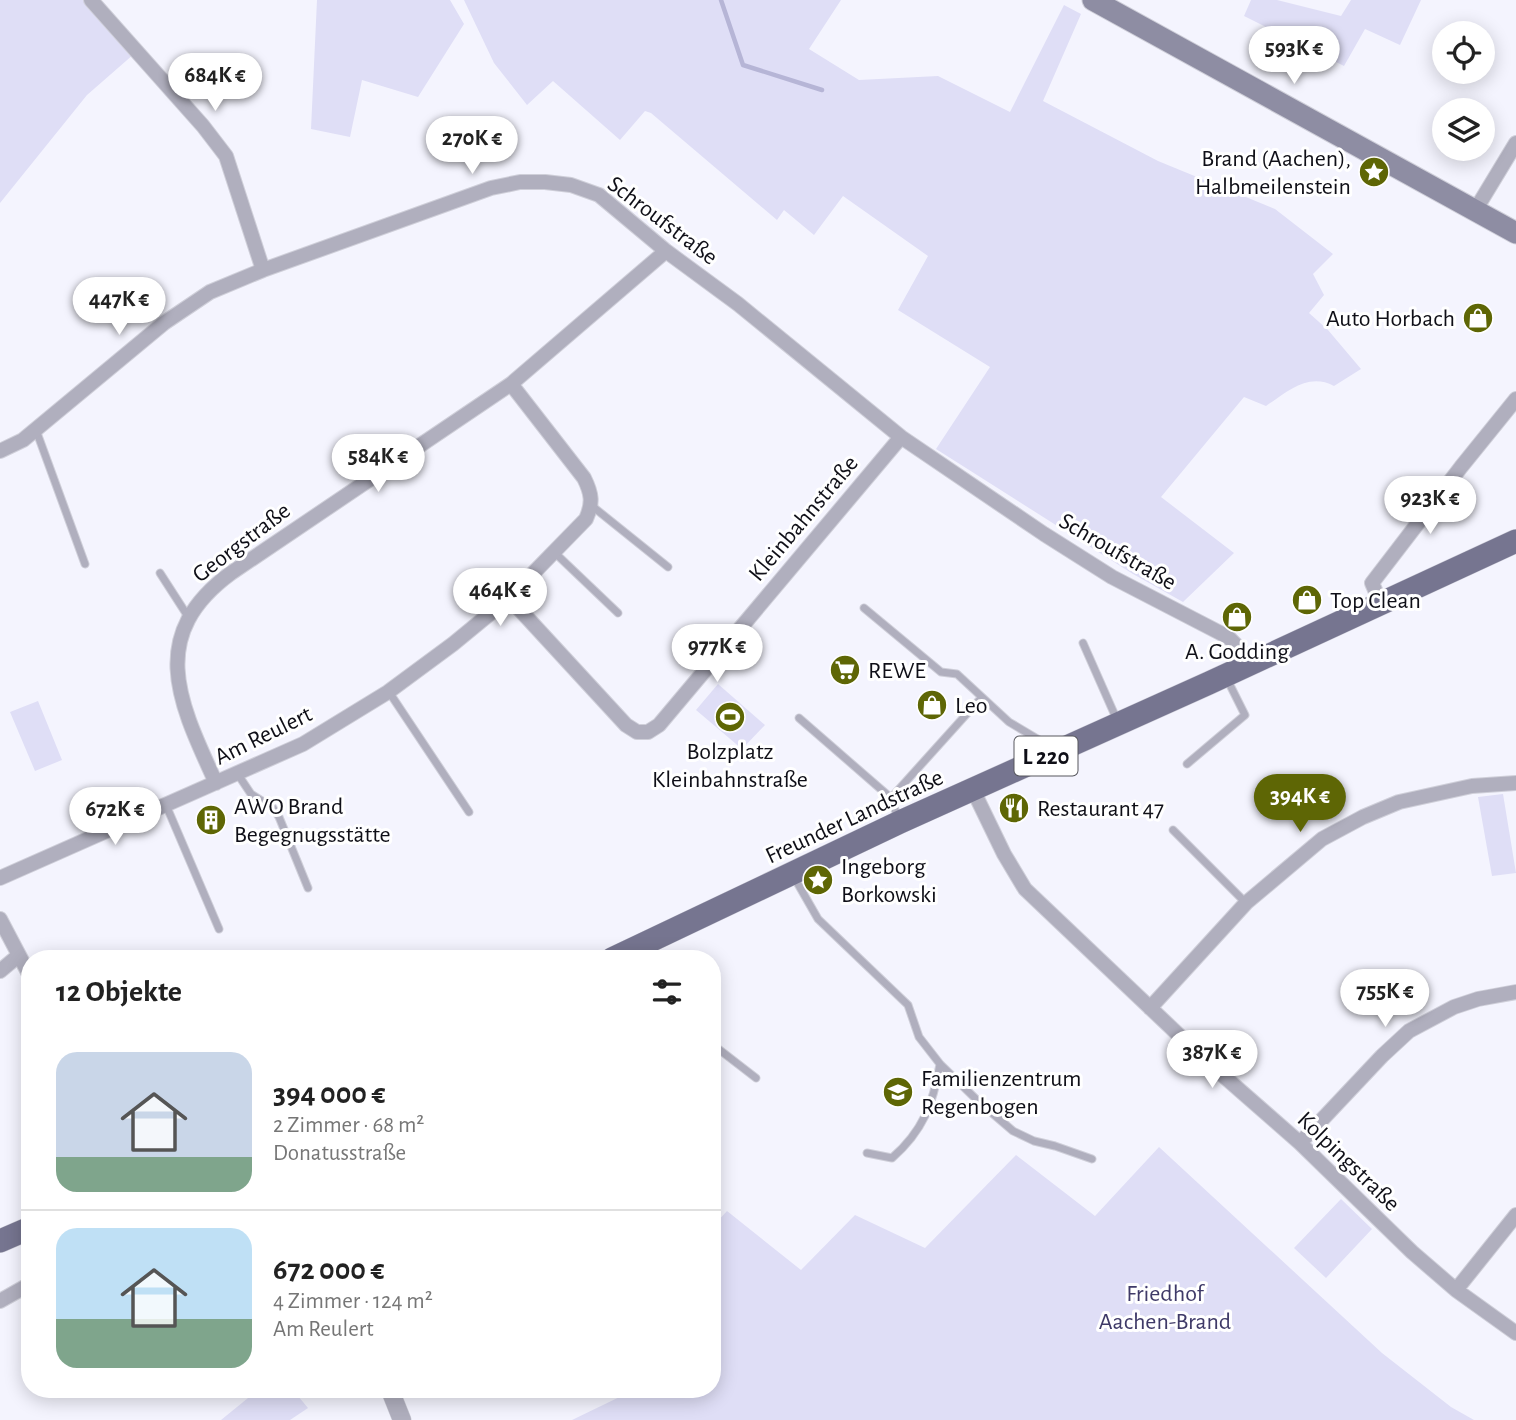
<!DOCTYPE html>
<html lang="de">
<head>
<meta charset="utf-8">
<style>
  :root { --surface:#fff; --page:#f2f2f2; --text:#222; --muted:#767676; --line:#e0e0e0; --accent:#5e6605 }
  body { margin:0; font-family:"Alegreya Sans",sans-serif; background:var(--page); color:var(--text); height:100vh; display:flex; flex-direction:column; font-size:26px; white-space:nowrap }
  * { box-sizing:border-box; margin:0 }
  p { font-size:23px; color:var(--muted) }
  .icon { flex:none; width:38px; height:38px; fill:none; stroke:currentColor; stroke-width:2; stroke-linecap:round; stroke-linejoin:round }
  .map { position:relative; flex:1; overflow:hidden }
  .drawer { position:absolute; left:21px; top:950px; width:700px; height:448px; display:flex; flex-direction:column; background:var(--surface); border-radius:28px; box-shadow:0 4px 18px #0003 }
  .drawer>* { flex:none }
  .buttons { position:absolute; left:1432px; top:21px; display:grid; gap:14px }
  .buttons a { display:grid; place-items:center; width:63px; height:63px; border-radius:50%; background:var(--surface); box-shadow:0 4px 18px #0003; font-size:35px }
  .price { position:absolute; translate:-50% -60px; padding:0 16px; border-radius:24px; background:#fff; color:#222; font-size:23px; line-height:46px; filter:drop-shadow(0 2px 4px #0008) }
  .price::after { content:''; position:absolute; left:50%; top:42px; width:21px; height:16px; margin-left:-10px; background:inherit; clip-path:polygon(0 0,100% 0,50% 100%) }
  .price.on { background:var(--accent); color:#fff }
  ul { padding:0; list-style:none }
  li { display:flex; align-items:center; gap:21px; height:175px; padding:0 35px }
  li+li { border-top:2px solid var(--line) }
  li span { display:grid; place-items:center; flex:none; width:196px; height:140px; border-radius:21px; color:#555 }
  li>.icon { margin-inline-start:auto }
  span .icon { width:84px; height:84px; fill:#fffc; stroke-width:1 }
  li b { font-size:30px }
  h2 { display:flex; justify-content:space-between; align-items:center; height:84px; padding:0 35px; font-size:30px }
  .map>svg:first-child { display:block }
  .green { fill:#dfdef6 }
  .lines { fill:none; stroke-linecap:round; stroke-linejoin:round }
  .stream { stroke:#b6b5d6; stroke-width:4.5 }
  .service-casing { stroke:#cfcfd9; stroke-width:9 }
  .minor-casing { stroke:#cfcfd9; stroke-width:16 }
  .tertiary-casing { stroke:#cfcfd9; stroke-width:19 }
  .secondary-casing { stroke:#cfcfd9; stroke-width:23 }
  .primary-casing { stroke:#cfcfd9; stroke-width:24 }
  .service { stroke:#b0afbe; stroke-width:7 }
  .minor { stroke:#b0afbe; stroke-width:14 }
  .tertiary { stroke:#b0afbe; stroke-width:18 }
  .secondary { stroke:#8e8da3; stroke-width:21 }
  .primary { stroke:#767590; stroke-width:23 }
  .labels { text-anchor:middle; stroke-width:6; stroke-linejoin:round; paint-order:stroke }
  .shield { fill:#fff; stroke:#57575d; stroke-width:2 }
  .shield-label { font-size:23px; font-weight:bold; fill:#0f0f17 }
  .poi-label { font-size:24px; fill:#0f0f17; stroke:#fff; text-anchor:start }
  .street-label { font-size:24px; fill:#0f0f17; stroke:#fff }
  .park-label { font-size:24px; fill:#3f3a68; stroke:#fff }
</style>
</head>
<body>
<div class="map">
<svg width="1516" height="1420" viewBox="0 0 1516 1420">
  <rect width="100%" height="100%" fill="#f4f4fe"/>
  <path class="green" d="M0 0H86L134 54 87 95 0 203Z
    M317 0H450L464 24 418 97 362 80 350 137 311 129Z
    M464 0H841L809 49 859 80 938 76 1010 112 1064 5 1081 14 1043 101 1158 161 1275 209 1333 254 1313 274 1324 295 1309 313 1328 330 1361 369 1334 386C1308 372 1287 392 1266 406L1244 397 1161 497 1234 553 1183 602 1133 574 936 449 990 367 898 310 928 256 843 196 814 235 784 210 777 220 651 113 645 111 620 140 553 81 527 105 494 63Z
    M1251 0H1277L1341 16 1351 0H1421L1400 45 1365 29 1344 66 1244 16Z
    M718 684 765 725 742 749 696 710Z
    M38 701 62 760 35 771 10 712Z
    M1503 794 1516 873 1492 876 1478 797Z
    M1159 1147 1382 1353 1451 1407 1474 1420H572L634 1390H712V1224L714 1225 727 1211 801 1270 855 1215 925 1248 1016 1155 1095 1216Z
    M1341 1199 1372 1229 1326 1278 1294 1248Z
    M258 1390H293L308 1408 290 1420H221Z"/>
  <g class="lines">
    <path class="stream" d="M721 0 743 65 822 90"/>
    <g class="service-casing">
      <path id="service" d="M36 430 85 564
        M592 506 668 567
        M554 552 618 613
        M160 573 189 618
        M864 608 941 672 957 674 1009 722 1041 741 1050 750
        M1083 643 1117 720
        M389 692 469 812
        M799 718 891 798 899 821
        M1187 764 1245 715 1227 679
        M237 773 251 794 273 808 279 817 308 888
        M891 798 982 697
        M166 805 219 929
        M1173 830 1246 903
        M794 877 818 919 908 1005 919 1037 940 1064 978 1101 1013 1131 1034 1141 1055 1146 1092 1159
        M712 1044 756 1078
        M867 1153 892 1158C923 1131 933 1104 940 1064"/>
    </g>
    <g class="minor-casing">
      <path id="minor" d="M91 0 203 126 226 156 263 270
        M1476 209 1516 143
        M0 451 23 440 164 323 210 292 263 270 491 188 520 182H545L571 185 599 195 666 251 738 304 901 437 1044 534 1112 577 1228 637 1240 649 1248 665
        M509 598 626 725 637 732H648L659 725 901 437
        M1381 604 1372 583 1461 467 1516 399
        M216 783C180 704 145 636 231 573L511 384 666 251
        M973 790 1004 854 1025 889 1203 1058 1300 1143 1412 1252 1456 1290 1516 1333
        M0 878 303 744 388 692 453 644 509 598 586 519C593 503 592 494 584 478L511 384
        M0 919 30 976
        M0 971 18 956
        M1150 1008 1246 903 1322 839 1363 817 1399 802 1472 786 1516 783
        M1300 1143 1382 1056 1409 1031 1454 1007 1478 999 1516 992
        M1456 1290 1516 1215
        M0 1301 30 1284"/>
    </g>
    <g class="tertiary-casing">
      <path id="tertiary" d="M390 1390 402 1420"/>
    </g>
    <g class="secondary-casing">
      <path id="secondary" d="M1093 0 1516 233"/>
    </g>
    <g class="primary-casing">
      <path id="primary" d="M612 959 900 822 1209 683 1516 541
        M0 1241 30 1228"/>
    </g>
    <use href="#service" class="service"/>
    <use href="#minor" class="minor"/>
    <use href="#tertiary" class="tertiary"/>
    <use href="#secondary" class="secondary"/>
    <use href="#primary" class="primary"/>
  </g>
  <defs>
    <g id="sight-disc" transform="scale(1.575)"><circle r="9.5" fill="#5e6605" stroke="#fff"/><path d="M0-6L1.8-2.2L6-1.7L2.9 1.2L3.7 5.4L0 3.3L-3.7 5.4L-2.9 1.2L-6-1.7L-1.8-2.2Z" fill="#fff"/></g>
    <g id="shop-disc" transform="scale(1.575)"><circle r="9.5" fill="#5e6605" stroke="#fff"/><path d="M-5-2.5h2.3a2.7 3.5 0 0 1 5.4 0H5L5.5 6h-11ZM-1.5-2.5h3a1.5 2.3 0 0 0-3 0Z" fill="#fff"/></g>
    <g id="supermarket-disc" transform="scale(1.575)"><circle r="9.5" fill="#5e6605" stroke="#fff"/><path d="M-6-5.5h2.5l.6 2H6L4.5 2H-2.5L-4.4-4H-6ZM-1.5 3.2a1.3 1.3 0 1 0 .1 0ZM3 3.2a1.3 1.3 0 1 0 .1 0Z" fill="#fff"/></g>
    <g id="stadium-disc" transform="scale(1.575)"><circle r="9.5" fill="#5e6605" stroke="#fff"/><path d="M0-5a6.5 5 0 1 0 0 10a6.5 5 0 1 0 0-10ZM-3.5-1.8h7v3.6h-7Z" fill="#fff"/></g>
    <g id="restaurant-disc" transform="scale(1.575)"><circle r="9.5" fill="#5e6605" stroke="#fff"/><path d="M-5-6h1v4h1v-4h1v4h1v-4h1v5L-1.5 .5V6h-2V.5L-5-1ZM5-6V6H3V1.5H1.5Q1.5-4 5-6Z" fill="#fff"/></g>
    <g id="building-disc" transform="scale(1.575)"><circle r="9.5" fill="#5e6605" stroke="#fff"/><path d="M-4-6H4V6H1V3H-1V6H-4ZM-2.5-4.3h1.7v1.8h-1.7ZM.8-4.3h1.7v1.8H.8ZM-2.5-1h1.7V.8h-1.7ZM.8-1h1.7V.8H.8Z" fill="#fff"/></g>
    <g id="school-disc" transform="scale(1.575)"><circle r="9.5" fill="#5e6605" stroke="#fff"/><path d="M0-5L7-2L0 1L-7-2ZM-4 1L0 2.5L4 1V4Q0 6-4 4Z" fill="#fff"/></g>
  </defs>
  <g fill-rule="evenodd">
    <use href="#sight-disc" x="1374" y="172"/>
    <use href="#shop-disc" x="1478" y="318"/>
    <use href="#shop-disc" x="1307" y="600"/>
    <use href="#shop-disc" x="1237" y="617"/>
    <use href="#supermarket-disc" x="845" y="670"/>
    <use href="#shop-disc" x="932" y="705"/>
    <use href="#stadium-disc" x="730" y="717"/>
    <use href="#restaurant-disc" x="1014" y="808"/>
    <use href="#building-disc" x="211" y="820"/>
    <use href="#sight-disc" x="818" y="880"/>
    <use href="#school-disc" x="898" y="1092"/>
  </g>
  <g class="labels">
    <rect class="shield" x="1014.5" y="736.5" width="63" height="39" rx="5"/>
    <g class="shield-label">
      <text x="1046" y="764">L 220</text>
    </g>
    <g class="poi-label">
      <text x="1351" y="166" text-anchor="end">Brand (Aachen),<tspan x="1351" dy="28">Halbmeilenstein</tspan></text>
      <text x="1455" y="326" text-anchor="end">Auto Horbach</text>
      <text x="1330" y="608">Top Clean</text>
      <text x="1237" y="659" text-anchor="middle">A. Godding</text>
      <text x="868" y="678">REWE</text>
      <text x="955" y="713">Leo</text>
      <text x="730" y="759" text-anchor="middle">Bolzplatz<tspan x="730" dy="28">Kleinbahnstraße</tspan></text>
      <text x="234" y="814">AWO Brand<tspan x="234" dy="28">Begegnugsstätte</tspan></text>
      <text x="1037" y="816">Restaurant 47</text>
      <text x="841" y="874">Ingeborg<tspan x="841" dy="28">Borkowski</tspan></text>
      <text x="921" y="1086">Familienzentrum<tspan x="921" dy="28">Regenbogen</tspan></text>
    </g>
    <g class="street-label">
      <text transform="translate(663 220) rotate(37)" y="8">Schroufstraße</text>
      <text transform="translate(803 518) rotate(-50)" y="8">Kleinbahnstraße</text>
      <text transform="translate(241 542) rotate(-37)" y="8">Georgstraße</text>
      <text transform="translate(1118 551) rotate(30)" y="8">Schroufstraße</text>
      <text transform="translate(263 735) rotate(-26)" y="8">Am Reulert</text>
      <text transform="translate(854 816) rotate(-25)" y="8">Freunder Landstraße</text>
      <text transform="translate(1349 1161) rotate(44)" y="8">Kolpingstraße</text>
    </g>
    <g class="park-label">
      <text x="1165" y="1301">Friedhof<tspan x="1165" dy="28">Aachen-Brand</tspan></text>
    </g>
  </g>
</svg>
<div class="buttons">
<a><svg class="icon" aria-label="locate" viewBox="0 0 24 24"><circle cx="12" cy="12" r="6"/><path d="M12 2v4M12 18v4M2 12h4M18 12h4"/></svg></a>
<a><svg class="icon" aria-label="layers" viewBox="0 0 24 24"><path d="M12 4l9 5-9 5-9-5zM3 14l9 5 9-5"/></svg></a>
</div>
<b class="price" style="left:1294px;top:86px">593K €</b>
<b class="price" style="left:215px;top:113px">684K €</b>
<b class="price" style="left:472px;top:176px">270K €</b>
<b class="price" style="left:119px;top:337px">447K €</b>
<b class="price" style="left:378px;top:494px">584K €</b>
<b class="price" style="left:1430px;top:536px">923K €</b>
<b class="price" style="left:500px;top:628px">464K €</b>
<b class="price" style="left:717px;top:684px">977K €</b>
<b class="price on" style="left:1300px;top:834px">394K €</b>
<b class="price" style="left:115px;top:847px">672K €</b>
<b class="price" style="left:1385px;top:1029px">755K €</b>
<b class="price" style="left:1212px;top:1090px">387K €</b>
<section class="drawer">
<h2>12 Objekte<svg class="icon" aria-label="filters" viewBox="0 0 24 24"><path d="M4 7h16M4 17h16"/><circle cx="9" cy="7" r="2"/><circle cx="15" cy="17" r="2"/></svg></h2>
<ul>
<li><span style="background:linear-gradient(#c9d6e8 75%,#7fa58c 0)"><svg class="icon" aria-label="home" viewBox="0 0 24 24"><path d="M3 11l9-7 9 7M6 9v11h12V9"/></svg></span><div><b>394 000 €</b><p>2 Zimmer · 68 m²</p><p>Donatusstraße</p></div></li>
<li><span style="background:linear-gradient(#bfe0f5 65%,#7fa58c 0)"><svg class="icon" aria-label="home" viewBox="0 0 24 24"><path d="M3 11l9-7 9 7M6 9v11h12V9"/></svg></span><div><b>672 000 €</b><p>4 Zimmer · 124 m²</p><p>Am Reulert</p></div></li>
</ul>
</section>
</div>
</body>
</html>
